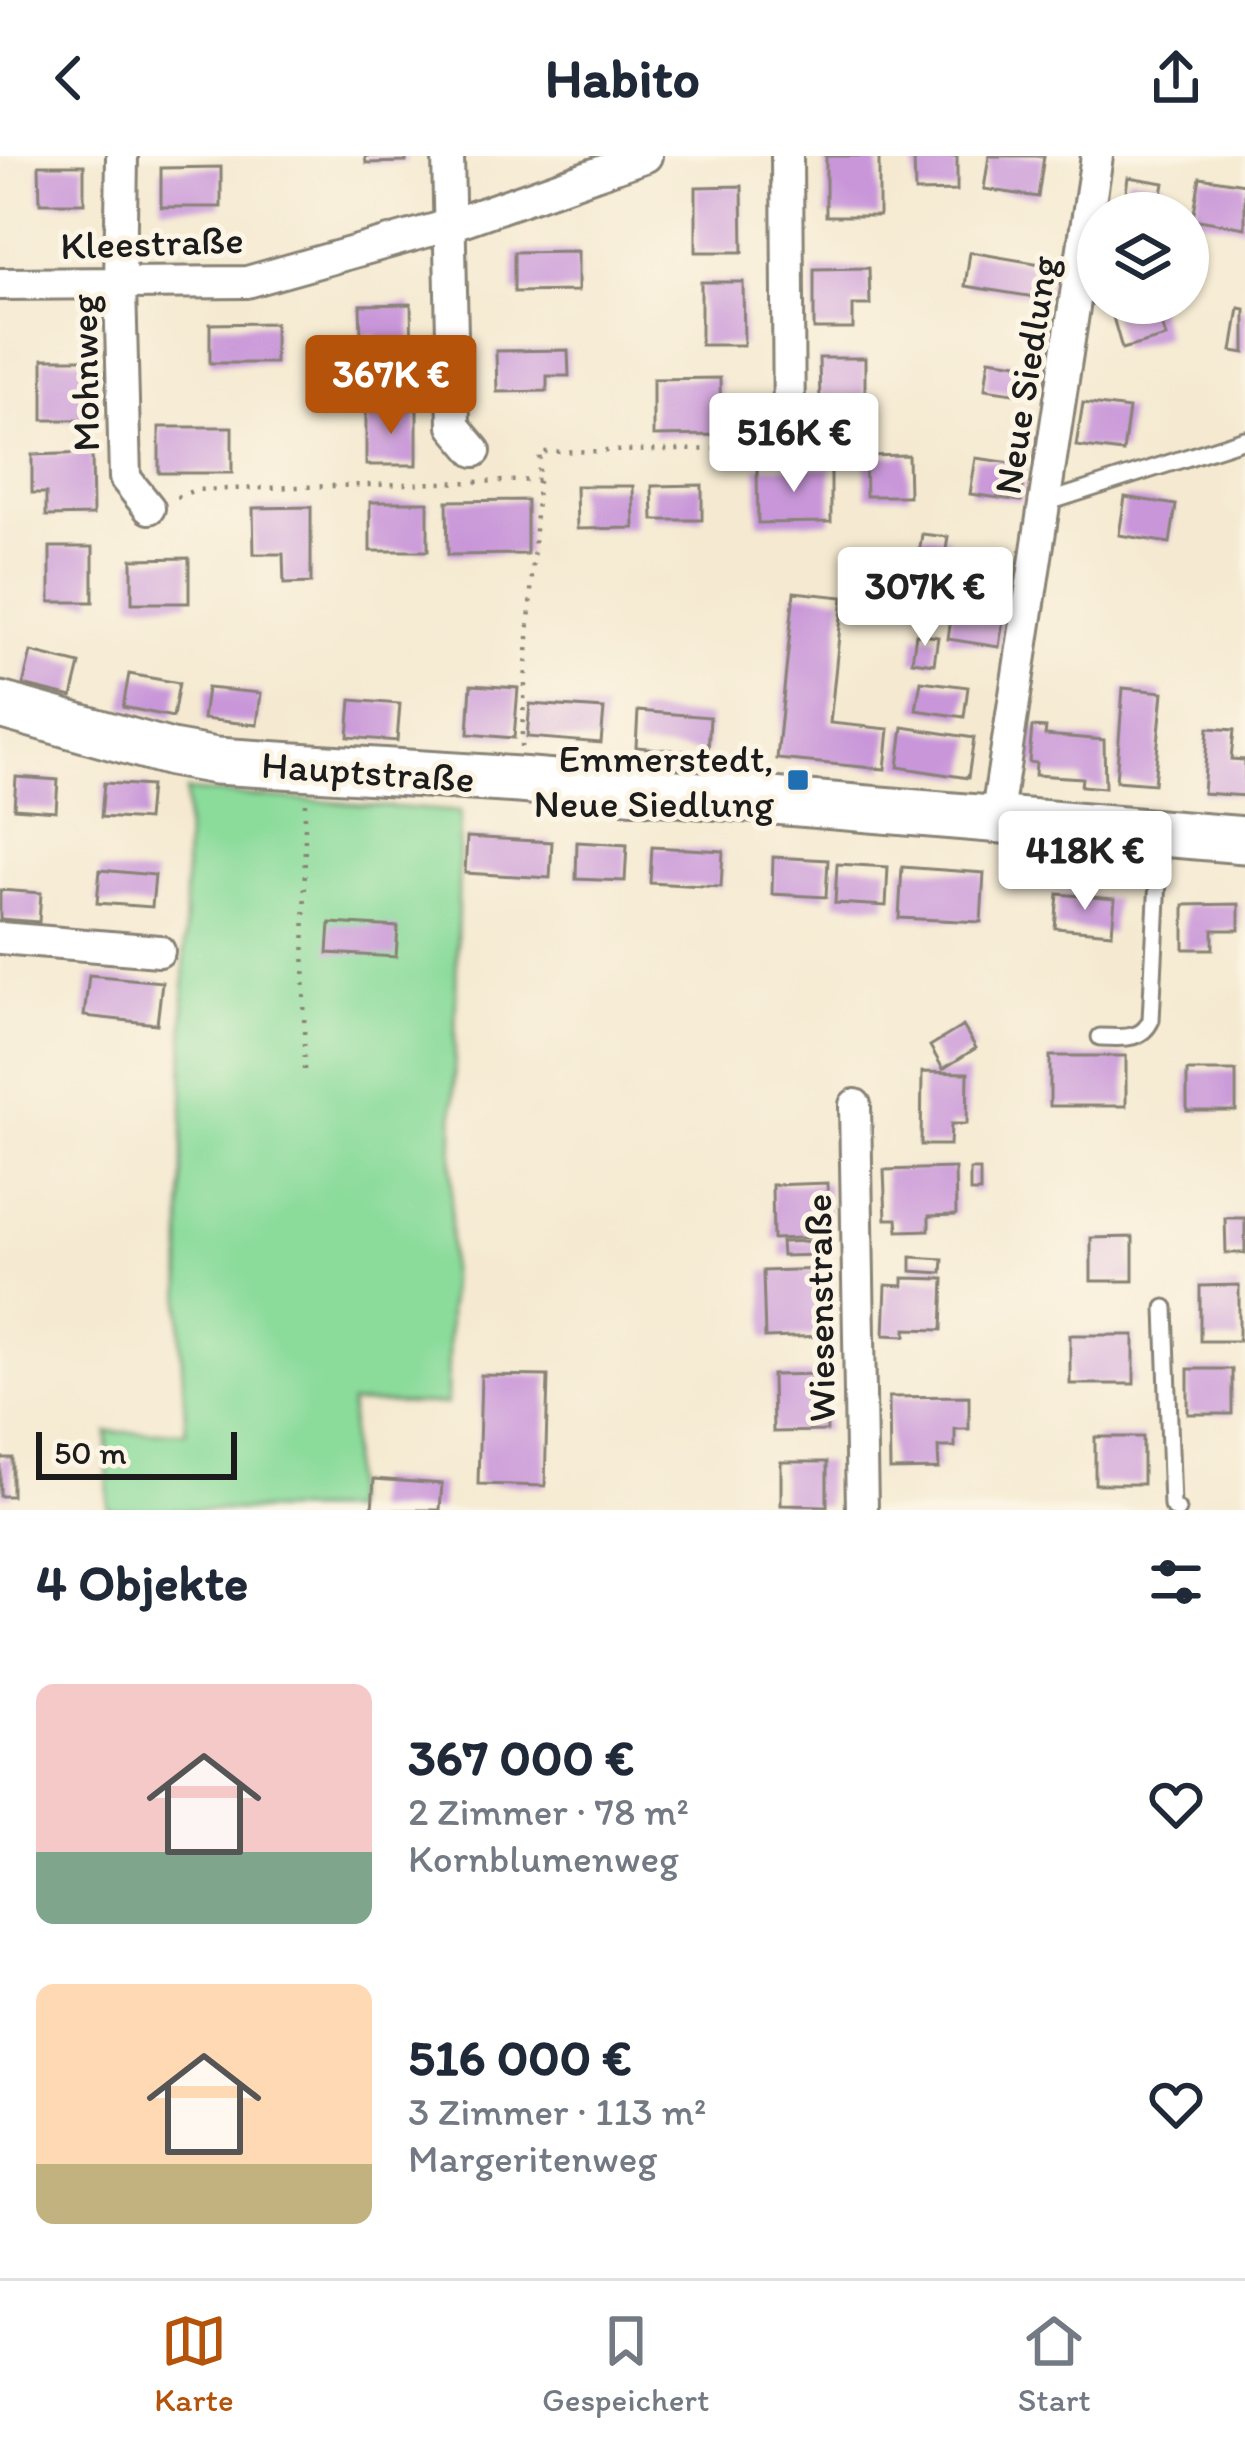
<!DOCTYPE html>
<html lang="de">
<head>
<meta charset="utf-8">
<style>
  :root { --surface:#fff; --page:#f2f2f3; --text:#1f2937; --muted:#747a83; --line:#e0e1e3; --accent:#b45309 }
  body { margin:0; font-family:Itim,sans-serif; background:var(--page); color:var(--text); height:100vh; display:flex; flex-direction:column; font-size:45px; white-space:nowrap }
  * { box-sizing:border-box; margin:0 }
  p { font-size:39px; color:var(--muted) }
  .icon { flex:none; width:66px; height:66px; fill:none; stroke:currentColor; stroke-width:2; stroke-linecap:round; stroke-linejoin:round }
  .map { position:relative; height:1354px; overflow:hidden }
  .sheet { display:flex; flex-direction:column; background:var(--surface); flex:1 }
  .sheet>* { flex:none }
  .fabs { position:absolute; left:1077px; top:36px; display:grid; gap:24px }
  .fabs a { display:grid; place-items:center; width:132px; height:132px; border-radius:50%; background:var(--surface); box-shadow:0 3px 9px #0004; font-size:60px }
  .scale { position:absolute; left:36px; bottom:30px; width:201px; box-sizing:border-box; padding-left:12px; border:6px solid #1c1c1c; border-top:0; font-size:33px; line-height:42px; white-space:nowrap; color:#1c1c1c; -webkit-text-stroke:9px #fcf5e5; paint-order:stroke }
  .price { position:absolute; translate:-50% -102px; padding:0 27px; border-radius:12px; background:#fff; color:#222; font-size:39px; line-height:78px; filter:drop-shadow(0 3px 6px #0008) }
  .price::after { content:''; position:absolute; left:50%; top:72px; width:36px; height:27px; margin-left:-18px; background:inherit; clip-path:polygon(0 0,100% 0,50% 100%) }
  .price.on { background:var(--accent); color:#fff }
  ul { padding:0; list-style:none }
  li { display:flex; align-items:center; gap:36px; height:300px; padding:0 36px }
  li span { display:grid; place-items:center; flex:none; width:336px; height:240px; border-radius:18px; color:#555 }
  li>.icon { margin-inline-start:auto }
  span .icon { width:144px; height:144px; fill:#fffc; stroke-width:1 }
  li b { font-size:51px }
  h2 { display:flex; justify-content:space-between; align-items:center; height:144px; padding:0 36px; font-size:51px }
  header { display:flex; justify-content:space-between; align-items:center; height:156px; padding:0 36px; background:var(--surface); font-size:54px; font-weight:700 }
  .tabs { display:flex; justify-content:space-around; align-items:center; height:168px; border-top:3px solid var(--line); background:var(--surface); font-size:33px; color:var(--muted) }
  .tabs a { display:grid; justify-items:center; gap:6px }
  .tabs .on { color:var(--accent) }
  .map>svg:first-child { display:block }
  .green { fill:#8bdb9b; stroke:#547c5c; stroke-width:3 }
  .building { fill:#c997d9 }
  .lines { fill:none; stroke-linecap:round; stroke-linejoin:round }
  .lane-casing { stroke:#888376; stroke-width:21 }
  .street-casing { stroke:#888376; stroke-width:36 }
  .secondary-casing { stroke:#888376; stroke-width:51 }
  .path { stroke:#888376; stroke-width:4.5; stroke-dasharray:3 9; stroke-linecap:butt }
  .lane { stroke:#fff; stroke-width:15 }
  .street { stroke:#fff; stroke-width:30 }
  .secondary { stroke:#fff; stroke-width:45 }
  .poi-dot { fill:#1f6fb2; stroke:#fcf5e5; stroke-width:4.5 }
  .labels { text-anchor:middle; stroke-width:10; stroke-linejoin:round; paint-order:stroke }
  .street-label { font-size:39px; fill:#1c1c1c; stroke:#fcf5e5 }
  .poi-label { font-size:39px; fill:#1c1c1c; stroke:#fcf5e5; text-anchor:end }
</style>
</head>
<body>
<header><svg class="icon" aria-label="back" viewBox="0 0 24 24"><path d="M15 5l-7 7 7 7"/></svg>Habito<svg class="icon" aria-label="share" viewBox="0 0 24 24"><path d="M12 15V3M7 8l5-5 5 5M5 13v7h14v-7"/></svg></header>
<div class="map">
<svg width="1245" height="1354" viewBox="0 0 1245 1354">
  <rect width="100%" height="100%" fill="#fcf5e5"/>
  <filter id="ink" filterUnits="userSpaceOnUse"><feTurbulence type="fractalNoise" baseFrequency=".00833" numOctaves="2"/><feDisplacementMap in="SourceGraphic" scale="24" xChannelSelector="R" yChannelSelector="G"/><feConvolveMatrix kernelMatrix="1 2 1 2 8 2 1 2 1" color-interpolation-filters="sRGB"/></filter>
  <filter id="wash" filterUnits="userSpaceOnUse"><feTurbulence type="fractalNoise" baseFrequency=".004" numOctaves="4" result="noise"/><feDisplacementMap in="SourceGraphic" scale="48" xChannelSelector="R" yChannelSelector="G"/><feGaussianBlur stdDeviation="2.7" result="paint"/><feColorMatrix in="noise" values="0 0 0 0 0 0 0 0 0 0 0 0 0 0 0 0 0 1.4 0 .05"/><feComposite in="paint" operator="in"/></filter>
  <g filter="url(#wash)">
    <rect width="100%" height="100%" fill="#f5ead1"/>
    <path class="green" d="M186 635 460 656 447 1248 351 1247 350 1354H108L107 1276H186L181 1190Z"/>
    <g id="blocks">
      <path class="building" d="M365 0H406V6L366 7Z
        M826 0H879V60H826Z
        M914 0H957V35L915 36Z
        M989 0H1044L1038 41 984 33Z
        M39 9H84V47H40Z
        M221 11V51H161V12Z
        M1128 21 1164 27 1159 57H1123Z
        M1200 21 1245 28V72L1193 63Z
        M742 30 743 96H696V31Z
        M578 95V135L514 136V96Z
        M970 96 1052 110 1047 143 965 130Z
        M869 112 870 149H853V173H814V113Z
        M701 126H743L744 189H701Z
        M1109 147H1156L1166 181 1122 193Z
        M411 148 412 209 378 210 377 180H361L360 149Z
        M1239 152 1245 153V197L1232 195Z
        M275 167V207H210V168Z
        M568 194 569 220H547V235L497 236 496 195Z
        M819 202H865V245L820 246Z
        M43 203H88V264H43Z
        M989 203 1039 210 1034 240 985 233Z
        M720 222 721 279 653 280V223Z
        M1083 247 1129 253 1123 296 1076 290Z
        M366 253H417V309H366Z
        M159 271H232V317H159Z
        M92 297 93 359 46 360V337H32V299Z
        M908 299 909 340H866L865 300Z
        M976 302 1026 309 1021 345 970 338Z
        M757 311H831V366L758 367Z
        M702 329V364H653L652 330Z
        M576 330H633L634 372 577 373Z
        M1125 341 1176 349 1170 387 1119 379Z
        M527 344V398L448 399 447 345Z
        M370 346H428V395H370Z
        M311 351V427L284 428 283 398H254L253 352Z
        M922 378 948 381 937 450 912 447Z
        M50 391H93V446H50Z
        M189 402V447H132V403Z
        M794 436 843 441 830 567 889 573 885 613 777 603Z
        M953 449 1004 457 999 491 948 483Z
        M916 478 938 481 934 508 912 505Z
        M31 496 80 508 72 541 23 529Z
        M129 518 179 527 173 561 123 551Z
        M921 525 968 531 964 561 916 554Z
        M471 529 518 532 514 582 468 578Z
        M207 532 261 537 257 569 203 563Z
        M1123 532 1163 536 1154 628 1116 625Z
        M351 544 400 548 397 585 348 581Z
        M530 548 604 553 601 587 527 581Z
        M638 555 710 561 708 597 636 591Z
        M903 571 974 582 968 622 898 611Z
        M1032 571 1046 572 1045 579 1104 584 1105 632 1081 630 1082 622 1035 619 1036 607 1029 606Z
        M1208 572 1234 574 1231 603 1245 604V640L1203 637Z
        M16 621 58 624 56 655 14 652Z
        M104 627 150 630 147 664 101 661Z
        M467 681 552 686 550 722 465 717Z
        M577 686 627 689 625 725 576 723Z
        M652 691 723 695 721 731 650 727Z
        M773 701 828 704 826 741 772 738Z
        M837 708 888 711 886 750 835 747Z
        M902 711 984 717 981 766 899 762Z
        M100 714 155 719 152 751 97 747Z
        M0 734 41 737 39 766 0 763Z
        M1058 738 1115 743 1112 777 1055 772Z
        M1239 748V774H1213V793H1184V749Z
        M330 767 398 771 396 801 328 797Z
        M89 819 162 826 157 868 84 860Z
        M963 870 976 892 943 913 930 890Z
        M1050 900H1126V950H1050Z
        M1187 915H1236V955H1187Z
        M922 916 968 917 967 968H951L950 989H921Z
        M955 1012 956 1059 929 1060V1074L898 1075 897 1063H886L884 1014Z
        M970 1014H980V1036H970Z
        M827 1027 829 1081 773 1083 772 1029Z
        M1225 1062H1245V1097H1226Z
        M1133 1081V1125H1091V1082Z
        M820 1085V1099L782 1100 781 1086Z
        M911 1101 943 1103 942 1117 911 1115Z
        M825 1113 827 1180 765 1182 763 1115Z
        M903 1122 944 1123 942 1174 906 1173V1180L884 1179 886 1129 903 1130Z
        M1239 1129V1185H1200V1130Z
        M1070 1179H1134V1228H1070Z
        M1188 1213H1232V1258H1188Z
        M825 1218 827 1275 773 1276 772 1219Z
        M481 1219 548 1220 545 1330 478 1328Z
        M969 1240V1273H955V1291H938L939 1313 890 1314 889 1241Z
        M1095 1281H1143V1328H1095Z
        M0 1302H12V1340H0Z
        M781 1306H827V1350L781 1349Z
        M374 1323 442 1328 440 1354H372Z"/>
    </g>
  </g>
  <g filter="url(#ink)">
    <use href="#blocks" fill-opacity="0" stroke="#888376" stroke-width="3"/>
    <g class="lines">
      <g class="lane-casing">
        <path id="lane" d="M1045 347 1245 283
          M1100 881C1120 881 1141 886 1151 864L1160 681
          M1165 1152 1172 1350 1177 1354"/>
      </g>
      <g class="street-casing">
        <path id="street" d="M122 0 120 130 125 322 149 352
          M448 0 454 270 475 295
          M787 0 789 278
          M0 128 247 126 450 69 646 0
          M996 664 1097 0
          M0 782 159 795
          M855 949 862 1354"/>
      </g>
      <g class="secondary-casing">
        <path id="secondary" d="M0 549 171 597 216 605 519 624 1245 684"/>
      </g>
      <path class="path" d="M177 341 195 334 541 324
        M521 591 540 296 737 293 760 286
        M304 914 305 644"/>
      <use href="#lane" class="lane"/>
      <use href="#street" class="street"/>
      <use href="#secondary" class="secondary"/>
    </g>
  </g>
  <rect class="poi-dot" x="786" y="612" width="24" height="24" rx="6"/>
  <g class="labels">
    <g class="street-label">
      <text transform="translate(152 86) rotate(-2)" y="14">Kleestraße</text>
      <text transform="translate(84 217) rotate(-91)" y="14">Mohnweg</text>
      <text transform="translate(1025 219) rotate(-81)" y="14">Neue Siedlung</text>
      <text transform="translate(368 615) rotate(4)" y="14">Hauptstraße</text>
      <text transform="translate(819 1152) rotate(-91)" y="14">Wiesenstraße</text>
    </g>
    <g class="poi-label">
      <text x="774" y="616">Emmerstedt,<tspan x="774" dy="45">Neue Siedlung</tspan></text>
    </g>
  </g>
</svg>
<div class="fabs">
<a><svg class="icon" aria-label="layers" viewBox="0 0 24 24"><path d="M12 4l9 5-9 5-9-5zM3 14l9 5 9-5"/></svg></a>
</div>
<div class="scale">50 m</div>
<b class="price on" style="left:391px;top:281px">367K €</b>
<b class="price" style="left:794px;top:339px">516K €</b>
<b class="price" style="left:925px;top:493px">307K €</b>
<b class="price" style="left:1085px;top:757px">418K €</b>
</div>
<section class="sheet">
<h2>4 Objekte<svg class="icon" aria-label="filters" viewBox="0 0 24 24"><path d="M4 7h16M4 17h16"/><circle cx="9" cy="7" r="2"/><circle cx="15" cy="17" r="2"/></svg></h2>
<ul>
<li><span style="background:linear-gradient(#f6c9c9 70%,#7fa58c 0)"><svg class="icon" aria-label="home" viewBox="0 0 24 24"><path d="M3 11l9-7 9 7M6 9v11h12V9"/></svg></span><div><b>367 000 €</b><p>2 Zimmer · 78 m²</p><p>Kornblumenweg</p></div><svg class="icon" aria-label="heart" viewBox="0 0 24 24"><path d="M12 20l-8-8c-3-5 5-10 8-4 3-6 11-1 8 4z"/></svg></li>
<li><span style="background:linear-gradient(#ffd9b3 75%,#c2b280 0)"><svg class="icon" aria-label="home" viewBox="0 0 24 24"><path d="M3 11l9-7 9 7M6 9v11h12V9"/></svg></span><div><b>516 000 €</b><p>3 Zimmer · 113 m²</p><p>Margeritenweg</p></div><svg class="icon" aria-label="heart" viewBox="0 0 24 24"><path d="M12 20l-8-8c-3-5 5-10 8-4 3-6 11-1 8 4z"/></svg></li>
</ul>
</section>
<nav class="tabs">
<a class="on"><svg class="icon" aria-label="map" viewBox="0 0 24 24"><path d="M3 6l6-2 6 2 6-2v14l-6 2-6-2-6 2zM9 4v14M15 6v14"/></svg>Karte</a>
<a><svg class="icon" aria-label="saved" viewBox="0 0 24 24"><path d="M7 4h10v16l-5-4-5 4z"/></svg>Gespeichert</a>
<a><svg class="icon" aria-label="home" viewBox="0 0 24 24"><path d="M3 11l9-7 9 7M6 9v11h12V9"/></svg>Start</a>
</nav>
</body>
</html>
